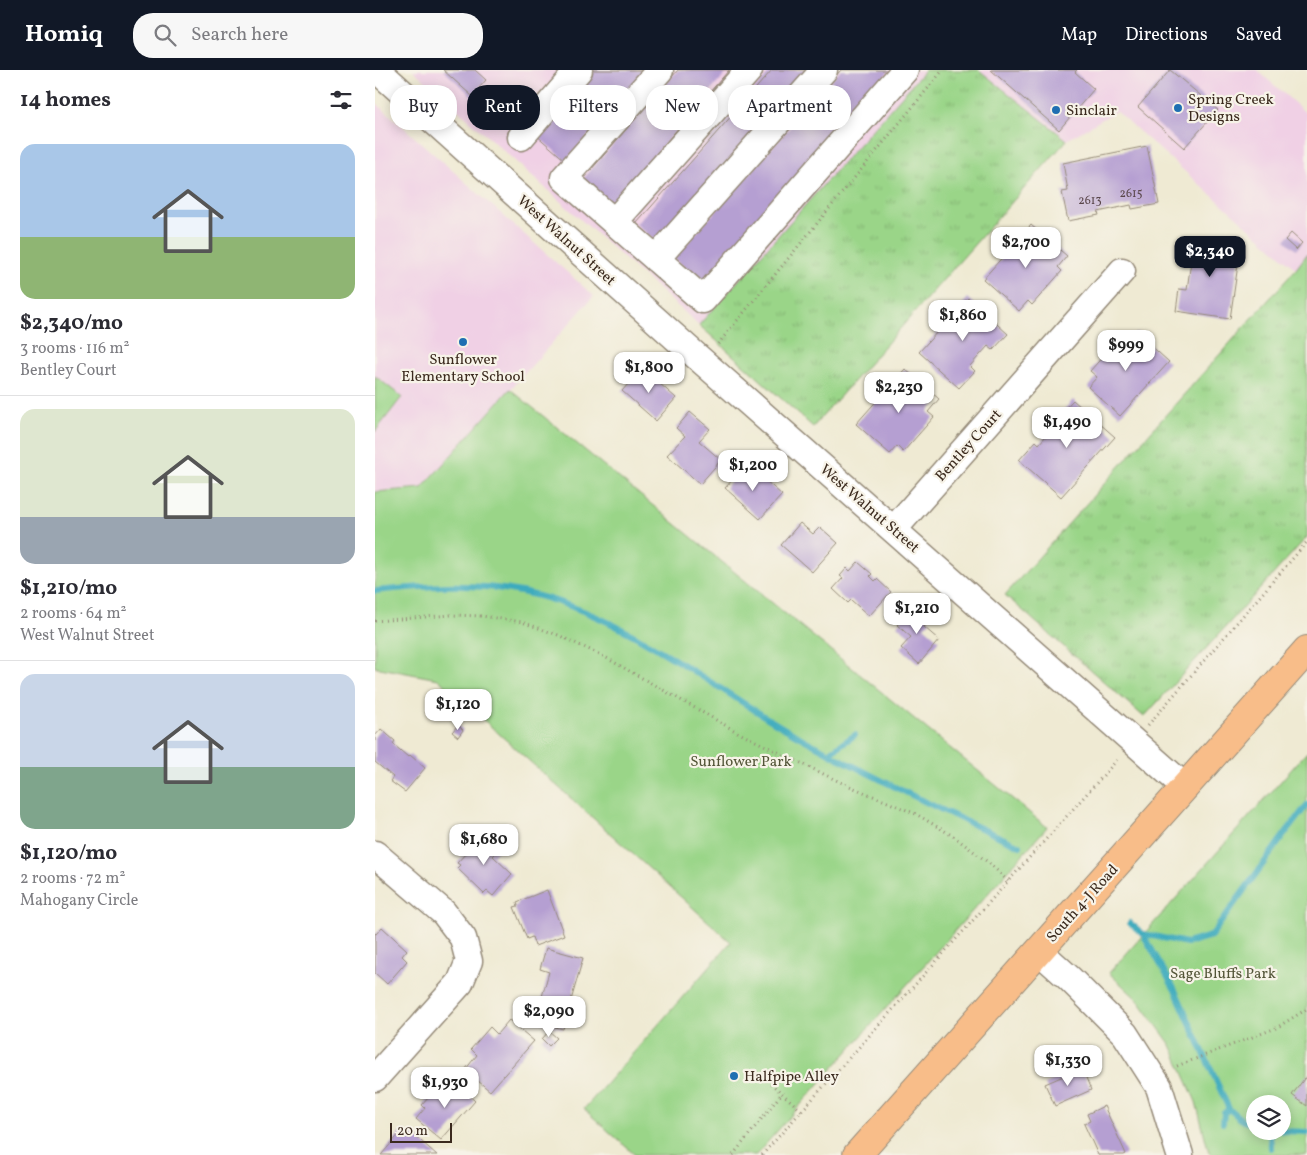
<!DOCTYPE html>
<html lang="en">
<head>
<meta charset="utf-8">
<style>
  :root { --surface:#fff; --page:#f7f7f7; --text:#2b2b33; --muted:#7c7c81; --line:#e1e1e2; --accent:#111827 }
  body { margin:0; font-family:Vollkorn,serif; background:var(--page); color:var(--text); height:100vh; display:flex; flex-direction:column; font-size:19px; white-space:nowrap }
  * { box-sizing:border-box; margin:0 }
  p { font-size:16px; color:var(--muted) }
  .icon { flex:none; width:28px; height:28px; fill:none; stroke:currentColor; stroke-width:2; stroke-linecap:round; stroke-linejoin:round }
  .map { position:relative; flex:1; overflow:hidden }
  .details { display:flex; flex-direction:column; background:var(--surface); width:375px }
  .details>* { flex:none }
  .banner { position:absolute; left:15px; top:15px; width:475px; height:45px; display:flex; gap:10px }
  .fabs { position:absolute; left:871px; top:1025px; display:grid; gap:10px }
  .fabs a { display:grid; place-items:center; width:45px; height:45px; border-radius:50%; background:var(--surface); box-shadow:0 2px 12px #0003; font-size:25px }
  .scale { position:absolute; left:15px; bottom:12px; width:62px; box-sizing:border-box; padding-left:5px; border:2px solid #3b2a1e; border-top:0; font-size:14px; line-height:18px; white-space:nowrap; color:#3b2a1e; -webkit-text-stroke:4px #f7f3e8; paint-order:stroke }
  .price { position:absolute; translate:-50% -42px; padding:0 11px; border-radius:10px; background:#fff; color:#222; font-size:16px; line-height:32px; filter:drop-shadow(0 1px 2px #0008) }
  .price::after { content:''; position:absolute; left:50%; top:30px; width:15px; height:11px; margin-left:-8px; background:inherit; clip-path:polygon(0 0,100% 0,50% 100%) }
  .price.current { background:var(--accent); color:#fff }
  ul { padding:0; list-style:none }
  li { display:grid; align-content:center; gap:10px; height:265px; padding:0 20px }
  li+li { border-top:1px solid var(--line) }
  li span { display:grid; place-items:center; height:155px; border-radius:15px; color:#555 }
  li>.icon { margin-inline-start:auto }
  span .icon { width:90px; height:90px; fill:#fffc; stroke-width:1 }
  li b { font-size:21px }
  h2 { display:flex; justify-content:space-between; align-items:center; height:60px; padding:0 20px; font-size:21px }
  .chip { padding:0 18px; border-radius:20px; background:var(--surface); box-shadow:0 2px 12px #0003; font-size:18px; line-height:45px }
  .chip.current { background:var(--accent); color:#fff }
  header { display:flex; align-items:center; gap:30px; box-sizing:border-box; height:70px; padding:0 25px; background:var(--accent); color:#fff }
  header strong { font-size:24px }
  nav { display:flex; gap:28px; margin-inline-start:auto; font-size:18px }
  .search { width:350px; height:45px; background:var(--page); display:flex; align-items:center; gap:12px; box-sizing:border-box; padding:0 18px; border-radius:20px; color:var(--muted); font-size:19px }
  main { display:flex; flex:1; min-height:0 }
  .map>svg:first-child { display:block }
  .built { fill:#f0d0e5 }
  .grass { fill:url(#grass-tufts); stroke:#6a8053 }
  .green { fill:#9ad588; stroke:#6a8053; fill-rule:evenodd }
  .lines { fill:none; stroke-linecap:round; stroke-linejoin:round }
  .stream { stroke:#3eabbd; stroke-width:6 }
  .building { fill:#b59fd2 }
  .minor-casing { stroke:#958a78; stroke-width:29 }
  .major-casing { stroke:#958a78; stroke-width:30 }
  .path { stroke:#958a78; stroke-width:3; stroke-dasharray:1 4; stroke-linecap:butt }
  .minor { stroke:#fff; stroke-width:26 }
  .major { stroke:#f8bd89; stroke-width:28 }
  .poi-dot { fill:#1f6fb2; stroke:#f7f3e8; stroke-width:2 }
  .labels { text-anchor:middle; stroke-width:4.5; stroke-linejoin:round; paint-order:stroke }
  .number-label { font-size:12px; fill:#5a474b }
  .poi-label { font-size:15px; fill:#3b2a1e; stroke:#f7f3e8; text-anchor:start }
  .street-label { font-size:15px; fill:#3b2a1e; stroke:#f7f3e8 }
  .park-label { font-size:15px; fill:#535538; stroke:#f7f3e8 }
</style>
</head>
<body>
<header>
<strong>Homiq</strong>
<div class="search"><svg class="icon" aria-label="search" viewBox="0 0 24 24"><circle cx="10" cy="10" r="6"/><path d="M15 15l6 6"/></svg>Search here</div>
<nav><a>Map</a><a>Directions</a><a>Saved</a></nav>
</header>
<main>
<section class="details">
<h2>14 homes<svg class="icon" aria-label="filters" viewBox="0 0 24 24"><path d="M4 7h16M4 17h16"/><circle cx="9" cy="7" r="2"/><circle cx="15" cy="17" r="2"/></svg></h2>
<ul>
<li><span style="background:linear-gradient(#a9c7e8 60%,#8fb573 0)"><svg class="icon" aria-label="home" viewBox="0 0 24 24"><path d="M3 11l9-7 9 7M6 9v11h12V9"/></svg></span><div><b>$2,340/mo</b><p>3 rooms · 116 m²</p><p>Bentley Court</p></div></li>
<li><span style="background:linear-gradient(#dfe7d0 70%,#9aa5b1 0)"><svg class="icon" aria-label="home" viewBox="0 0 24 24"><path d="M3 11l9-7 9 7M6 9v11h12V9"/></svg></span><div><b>$1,210/mo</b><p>2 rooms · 64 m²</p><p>West Walnut Street</p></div></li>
<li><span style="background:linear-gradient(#c9d6e8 60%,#7fa58c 0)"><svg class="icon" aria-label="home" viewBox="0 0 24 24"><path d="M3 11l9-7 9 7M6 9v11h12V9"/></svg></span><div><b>$1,120/mo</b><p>2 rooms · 72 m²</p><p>Mahogany Circle</p></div></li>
</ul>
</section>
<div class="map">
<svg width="932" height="1085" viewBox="0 0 932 1085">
  <defs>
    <pattern id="grass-tufts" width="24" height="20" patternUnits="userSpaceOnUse" patternTransform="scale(1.25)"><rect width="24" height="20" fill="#9ad588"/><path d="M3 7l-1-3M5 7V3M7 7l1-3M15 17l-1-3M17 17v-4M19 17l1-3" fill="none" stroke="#86b775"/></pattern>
  </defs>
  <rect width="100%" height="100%" fill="#f7f3e8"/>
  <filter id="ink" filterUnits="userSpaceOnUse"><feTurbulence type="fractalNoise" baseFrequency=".02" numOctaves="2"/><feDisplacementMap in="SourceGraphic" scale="10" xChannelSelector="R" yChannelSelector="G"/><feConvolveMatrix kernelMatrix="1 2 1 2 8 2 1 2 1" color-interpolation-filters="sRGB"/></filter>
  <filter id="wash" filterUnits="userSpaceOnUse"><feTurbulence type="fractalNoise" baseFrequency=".0096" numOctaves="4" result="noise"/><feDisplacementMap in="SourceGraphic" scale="20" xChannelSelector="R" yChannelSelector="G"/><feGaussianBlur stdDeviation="1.12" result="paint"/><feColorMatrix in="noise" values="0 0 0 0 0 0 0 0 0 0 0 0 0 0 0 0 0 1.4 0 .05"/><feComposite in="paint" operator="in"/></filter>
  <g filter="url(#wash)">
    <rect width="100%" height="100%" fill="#efead3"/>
    <path class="built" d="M38 0H550L324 255Z
      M604 0H882L932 44V184L921 199 741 41 692 70Z
      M0 32 219 226 47 418 0 422Z"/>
    <path class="grass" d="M550 0H604L692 70 438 357 324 255Z
      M932 184V467L769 647 630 525 921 199Z"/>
    <path class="green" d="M0 306 27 327 0 362Z
      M135 319 672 757 381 1085H260L209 1039 356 872 63 609 0 597V422L47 418Z
      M932 682V1085H838L834 1083 821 1032 796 975 763 930 734 903ZM880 1034H908V1061H880Z"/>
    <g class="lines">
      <path class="stream" d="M0 521C50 516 96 512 146 522 247 542 331 614 419 664 493 705 569 742 645 776
        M455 682 480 665
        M755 853 768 864 800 920 854 1039 868 1051 880 1055
        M768 864 812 873 836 866 912 761 932 735
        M848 1053 849 1043 854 1039
        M895 1061 896 1078
        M908 1061 932 1062"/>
    </g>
    <g id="blocks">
      <path class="building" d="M68 0H100L111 10 97 26Z
        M216 0H271L191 91 160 64Z
        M303 0H354L237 134 208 109Z
        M397 0H435L282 172 261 154Z
        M466 0H515L327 213 299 188Z
        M616 0H702L700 2 719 19 684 60Z
        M795 0 843 40 809 78 763 37Z
        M772 76 784 134 757 139 756 135 723 142 724 145 693 151 687 122 693 121 688 93Z
        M656 155 692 186 683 197 687 201 657 235 653 231 644 241 608 209Z
        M916 163 927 173 921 180 910 170Z
        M811 166 866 174 855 249 801 241 804 219 812 220 816 191 808 190Z
        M593 228 633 264 618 280 613 276 595 296 600 301 584 318 544 282Z
        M761 262 794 292 745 346 713 317 722 307 715 301 746 266 752 272Z
        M267 298 301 328 281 351 247 321Z
        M530 299 564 329 553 342 559 347 528 382 522 376 515 384 481 354Z
        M698 330 740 367 686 427 644 390 661 371 664 374 683 352 680 349Z
        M315 342 335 359 324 371 346 390 325 414 292 385 310 366 301 358Z
        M372 394 407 425 385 449 350 418Z
        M425 453 438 464 445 457 463 473 437 502 406 475Z
        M483 492 497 504 495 506 500 511 502 509 516 522 494 546 476 530 473 533 458 519 468 508 465 506 472 498 475 501Z
        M539 536 555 551 549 557 564 570 544 594 526 578 536 567 522 555Z
        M83 655 88 660 83 667 77 662Z
        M6 659 20 671 18 674 33 687 35 685 50 698 30 722 15 711 18 707 0 692V666Z
        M109 763 126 778 118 786 137 804 118 826 112 821 109 824 82 798 85 795 82 793Z
        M172 820 189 865 160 876 157 867 152 869 139 837 143 836 142 832Z
        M7 857 32 880 27 886 32 891 12 914 0 903V863L1 864Z
        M171 878 208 888 188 959 154 950 160 929 166 930 174 902 165 899Z
        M134 950 159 971 115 1021 90 1000 102 985 96 979 115 957 122 964Z
        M174 961 182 968 174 976 167 969Z
        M691 988 696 997 682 1004 678 995Z
        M707 998 716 1020 680 1036 670 1014Z
        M932 1005V1036L917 1025Z
        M76 1009 100 1031 66 1070 41 1049 50 1038 47 1035 67 1012 70 1015Z
        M729 1036 751 1084 749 1085H723L709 1054 715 1051 712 1044Z
        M27 1061 35 1068 38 1064 62 1085H6Z"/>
    </g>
  </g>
  <g filter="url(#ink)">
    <use href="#blocks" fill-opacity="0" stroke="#958a78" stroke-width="1"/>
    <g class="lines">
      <g class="minor-casing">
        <path id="minor" d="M2 0 311 277 810 717
          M285 0 189 108 328 230 530 0
          M146 67 204 0
          M239 152 374 0
          M281 189 449 0
          M519 459 747 201
          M0 784 69 843 88 868 94 891 85 913 0 1008
          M664 881 695 909 750 964 784 1017 805 1085"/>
      </g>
      <g class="major-casing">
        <path id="major" d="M482 1085 932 580"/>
      </g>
      <path class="path" d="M343 274 568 0
        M0 551 76 545 107 546 147 552 183 565 228 586 364 663 465 712 541 744 578 766 614 793 633 811
        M773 655 932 472
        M802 996 901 958 932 939
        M392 1010 427 1041
        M358 1085 407 1023
        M387 1085 743 689"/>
      <use href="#minor" class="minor"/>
      <use href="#major" class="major"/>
    </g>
  </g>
  <g class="poi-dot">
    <circle cx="803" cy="38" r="5"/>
    <circle cx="681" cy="40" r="5"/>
    <circle cx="88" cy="272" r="5"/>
    <circle cx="359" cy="1006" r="5"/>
  </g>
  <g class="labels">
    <g class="number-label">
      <text x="756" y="127">2615</text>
      <text x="715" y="134">2613</text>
    </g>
    <g class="poi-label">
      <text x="813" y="34">Spring Creek<tspan x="813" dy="17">Designs</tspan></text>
      <text x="691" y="45">Sinclair</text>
      <text x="88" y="294" text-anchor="middle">Sunflower<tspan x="88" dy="17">Elementary School</tspan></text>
      <text x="369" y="1011">Halfpipe Alley</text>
    </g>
    <g class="street-label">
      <text transform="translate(192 170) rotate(42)" y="5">West Walnut Street</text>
      <text transform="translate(593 375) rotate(-48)" y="5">Bentley Court</text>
      <text transform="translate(495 438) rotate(41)" y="5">West Walnut Street</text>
      <text transform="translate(707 833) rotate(-48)" y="5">South 4-J Road</text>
    </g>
    <g class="park-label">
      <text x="366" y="696">Sunflower Park</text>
      <text x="848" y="908">Sage Bluffs Park</text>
    </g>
  </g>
</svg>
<div class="fabs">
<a><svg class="icon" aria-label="layers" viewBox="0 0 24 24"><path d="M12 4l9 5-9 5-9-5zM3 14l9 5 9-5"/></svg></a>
</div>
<div class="scale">20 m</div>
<b class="price" style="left:651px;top:199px">$2,700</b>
<b class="price current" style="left:835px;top:208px">$2,340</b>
<b class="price" style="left:588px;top:272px">$1,860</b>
<b class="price" style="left:751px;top:302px">$999</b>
<b class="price" style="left:274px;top:324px">$1,800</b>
<b class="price" style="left:524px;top:344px">$2,230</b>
<b class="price" style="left:692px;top:379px">$1,490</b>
<b class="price" style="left:378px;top:422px">$1,200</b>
<b class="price" style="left:542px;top:565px">$1,210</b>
<b class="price" style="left:83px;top:661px">$1,120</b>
<b class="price" style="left:109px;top:796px">$1,680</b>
<b class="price" style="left:174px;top:968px">$2,090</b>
<b class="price" style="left:693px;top:1017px">$1,330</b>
<b class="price" style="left:70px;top:1039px">$1,930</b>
<div class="banner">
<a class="chip">Buy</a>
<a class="chip current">Rent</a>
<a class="chip">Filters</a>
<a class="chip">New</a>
<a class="chip">Apartment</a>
</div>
</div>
</main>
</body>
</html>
